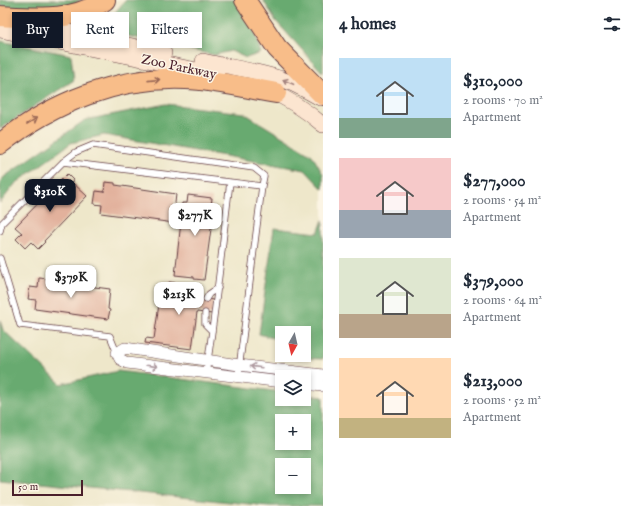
<!DOCTYPE html>
<html lang="en">
<head>
<meta charset="utf-8">
<style>
  :root { --surface:#fff; --page:#f6f6f7; --text:#1f2937; --muted:#747a83; --accent:#111827 }
  body { margin:0; font-family:"IM FELL English",serif; background:var(--page); color:var(--text); height:100vh; display:flex; flex-direction:column; font-size:15px; white-space:nowrap }
  * { box-sizing:border-box; margin:0 }
  p { font-size:13px; color:var(--muted) }
  .icon { flex:none; width:22px; height:22px; fill:none; stroke:currentColor; stroke-width:2; stroke-linecap:round; stroke-linejoin:round }
  .map { position:relative; flex:1; overflow:hidden }
  .details { display:flex; flex-direction:column; background:var(--surface); width:316px }
  .details>* { flex:none }
  .banner { position:absolute; left:12px; top:12px; width:251px; height:36px; display:flex; gap:8px }
  .needle { width:26px; rotate:188deg }
  .buttons { position:absolute; left:275px; top:326px; display:grid; gap:8px }
  .buttons a { display:grid; place-items:center; width:36px; height:36px; border-radius:0px; background:var(--surface); box-shadow:0 2px 6px #0003; font-size:20px }
  .scale { position:absolute; left:12px; bottom:10px; width:71px; box-sizing:border-box; padding-left:4px; border:2px solid #4a1f2b; border-top:0; font-size:11px; line-height:14px; white-space:nowrap; color:#4a1f2b; -webkit-text-stroke:3px #fcf5e5; paint-order:stroke }
  .price { position:absolute; translate:-50% -34px; padding:0 9px; border-radius:8px; background:#fff; color:#222; font-size:13px; line-height:26px; filter:drop-shadow(0 1px 2px #0008) }
  .price::after { content:''; position:absolute; left:50%; top:24px; width:12px; height:9px; margin-left:-6px; background:inherit; clip-path:polygon(0 0,100% 0,50% 100%) }
  .price.selected { background:var(--accent); color:#fff }
  ul { padding:0; list-style:none }
  li { display:flex; align-items:center; gap:12px; height:100px; padding:0 16px }
  li span { display:grid; place-items:center; flex:none; width:112px; height:80px; border-radius:0px; color:#555 }
  li>.icon { margin-inline-start:auto }
  span .icon { width:48px; height:48px; fill:#fffc; stroke-width:1 }
  li b { font-size:17px }
  h2 { display:flex; justify-content:space-between; align-items:center; height:48px; padding:0 16px; font-size:17px }
  .chip { padding:0 14px; border-radius:0px; background:var(--surface); box-shadow:0 2px 6px #0003; font-size:14px; line-height:36px }
  .chip.selected { background:var(--accent); color:#fff }
  main { display:flex; flex:1; min-height:0 }
  .map>svg:first-child { display:block }
  .forest { fill:#67aa6f; stroke:#58644d; fill-rule:evenodd }
  .building { fill:#e2b19c }
  .lines { fill:none; stroke-linecap:round; stroke-linejoin:round }
  .lane-casing { stroke:#633d43; stroke-width:7 }
  .street-casing { stroke:#633d43; stroke-width:12 }
  .secondary-casing { stroke:#633d43; stroke-width:16 }
  .highway-casing { stroke:#633d43; stroke-width:22 }
  .lane { stroke:#fff; stroke-width:5.5 }
  .street { stroke:#fff; stroke-width:11 }
  .secondary { stroke:#fce5d0; stroke-width:15 }
  .highway { stroke:#f8bd89; stroke-width:20 }
  .oneway { stroke:#986655 }
  .oneway2 { stroke:#a3827e }
  .oneway3 { stroke:#ae9aa0 }
  .labels { text-anchor:middle; stroke-width:3; stroke-linejoin:round; paint-order:stroke }
  .street-label { font-size:14px; fill:#4a1f2b; stroke:#fcf5e5 }
</style>
</head>
<body>
<main>
<div class="map">
<svg width="323" height="506" viewBox="0 0 323 506">
  <rect width="100%" height="100%" fill="#fcf5e5"/>
  <filter id="ink" filterUnits="userSpaceOnUse"><feTurbulence type="fractalNoise" baseFrequency=".025" numOctaves="2"/><feDisplacementMap in="SourceGraphic" scale="8" xChannelSelector="R" yChannelSelector="G"/><feConvolveMatrix kernelMatrix="1 2 1 2 8 2 1 2 1" color-interpolation-filters="sRGB"/></filter>
  <filter id="wash" filterUnits="userSpaceOnUse"><feTurbulence type="fractalNoise" baseFrequency=".012" numOctaves="4" result="noise"/><feDisplacementMap in="SourceGraphic" scale="16" xChannelSelector="R" yChannelSelector="G"/><feGaussianBlur stdDeviation="0.9" result="paint"/><feColorMatrix in="noise" values="0 0 0 0 0 0 0 0 0 0 0 0 0 0 0 0 0 1.4 0 .05"/><feComposite in="paint" operator="in"/></filter>
  <g filter="url(#wash)">
    <rect width="100%" height="100%" fill="#eee7ca"/>
    <path class="forest" d="M0 0H83L61 9H19L0 6Z
      M126 0H240L251 21 261 53 246 58 231 51 214 55 115 33 106 22Z
      M263 0H323V73L275 20Z
      M0 41 71 55 74 80 0 129Z
      M166 104 244 113 312 155 323 174V189L305 170 104 135 71 143 15 184 0 203V182L4 177 85 120Z
      M323 220V359L293 358 290 355H304V333H282V346L276 339 259 334 274 228 318 233Z
      M0 320 3 330 61 384 118 371 282 392V399H304V394L323 397V506H269L0 479ZM282 421H304V443H282ZM282 465H304V487H282Z"/>
    <g id="blocks">
      <path class="building" d="M67 174 73 180 72 182 87 196 44 241 45 242 38 249 31 242 25 248 16 239 22 233 15 227Z
        M105 182 115 183V185L176 194 174 212 176 213 174 223 101 213 102 205 94 204 96 191 104 192Z
        M188 195 212 198 211 206 214 207 204 280 194 279V277L175 275 182 213 181 212 182 203H187Z
        M39 278 49 279V281L110 289 108 309 110 310 108 319 35 309 36 300 28 299 30 287 38 288Z
        M169 282 200 286 198 298 213 300 212 314 197 312 192 349 145 343 146 338 154 339 161 290 168 291Z"/>
    </g>
  </g>
  <g filter="url(#ink)">
    <use href="#blocks" fill-opacity="0" stroke="#633d43" stroke-width="1"/>
    <g class="lines">
      <g class="lane-casing">
        <path id="lane" d="M63 162 262 186 238 377
          M0 231 2 223 63 162 76 152 93 145 254 168 264 176 262 186
          M0 258 20 325 110 336 117 353
          M206 299 209 294 218 288
          M205 313V324L212 331
          M206 373C216 310 222 246 230 182"/>
      </g>
      <g class="street-casing">
        <path id="street" d="M282 382 127 363 120 359 117 353 125 348 239 365 323 375
          M304 384 323 386"/>
      </g>
      <g class="secondary-casing">
        <path id="secondary" d="M29 23 164 53
          M0 30 216 74
          M203 61C228 67 254 70 279 78 293 83 307 91 320 98
          M266 89C287 98 306 110 323 125"/>
      </g>
      <g class="highway-casing">
        <path id="highway" d="M245 0 277 48 323 95
          M0 16C36 18 74 22 105 0
          M0 144C53 102 118 76 186 79 216 80 247 88 276 93"/>
      </g>
      <use href="#lane" class="lane"/>
      <use href="#street" class="street"/>
      <use href="#secondary" class="secondary"/>
      <use href="#highway" class="highway"/>
    </g>
    <defs><path id="oneway-shaft" d="M-6 0H5M1.5-3L5.5 0L1.5 3" fill="none" stroke-width="1.6" stroke-linecap="round" stroke-linejoin="round"/></defs>
    <g class="oneway">
      <use href="#oneway-shaft" transform="translate(154 80) rotate(-6)"/>
      <use href="#oneway-shaft" transform="translate(32 121) rotate(-31)"/>
    </g>
    <use class="oneway2" href="#oneway-shaft" transform="translate(288 82) rotate(-157)"/>
    <g class="oneway3">
      <use href="#oneway-shaft" transform="translate(152 366) rotate(7)"/>
      <use href="#oneway-shaft" transform="translate(256 367) rotate(-173)"/>
    </g>
  </g>
  <g class="labels">
    <g class="street-label">
      <text transform="translate(179 66) rotate(12)" y="5">Zoo Parkway</text>
    </g>
  </g>
</svg>
<div class="buttons">
<a><svg class="needle" viewBox="-14 -14 28 28"><path d="M0-13l5 13h-10z" fill="#e53935"/><path d="M0 13l5-13h-10z" fill="#747a83"/></svg></a>
<a><svg class="icon" aria-label="layers" viewBox="0 0 24 24"><path d="M12 4l9 5-9 5-9-5zM3 14l9 5 9-5"/></svg></a>
<a>+</a>
<a>−</a>
</div>
<div class="scale">50 m</div>
<b class="price selected" style="left:50px;top:213px">$310K</b>
<b class="price" style="left:195px;top:237px">$277K</b>
<b class="price" style="left:71px;top:299px">$379K</b>
<b class="price" style="left:179px;top:316px">$213K</b>
<div class="banner">
<a class="chip selected">Buy</a>
<a class="chip">Rent</a>
<a class="chip">Filters</a>
</div>
</div>
<section class="details">
<h2>4 homes<svg class="icon" aria-label="filters" viewBox="0 0 24 24"><path d="M4 7h16M4 17h16"/><circle cx="9" cy="7" r="2"/><circle cx="15" cy="17" r="2"/></svg></h2>
<ul>
<li><span style="background:linear-gradient(#bfe0f5 75%,#7fa58c 0)"><svg class="icon" aria-label="home" viewBox="0 0 24 24"><path d="M3 11l9-7 9 7M6 9v11h12V9"/></svg></span><div><b>$310,000</b><p>2 rooms · 70 m²</p><p>Apartment</p></div></li>
<li><span style="background:linear-gradient(#f6c9c9 65%,#9aa5b1 0)"><svg class="icon" aria-label="home" viewBox="0 0 24 24"><path d="M3 11l9-7 9 7M6 9v11h12V9"/></svg></span><div><b>$277,000</b><p>2 rooms · 54 m²</p><p>Apartment</p></div></li>
<li><span style="background:linear-gradient(#dfe7d0 70%,#b9a48a 0)"><svg class="icon" aria-label="home" viewBox="0 0 24 24"><path d="M3 11l9-7 9 7M6 9v11h12V9"/></svg></span><div><b>$379,000</b><p>2 rooms · 64 m²</p><p>Apartment</p></div></li>
<li><span style="background:linear-gradient(#ffd9b3 75%,#c2b280 0)"><svg class="icon" aria-label="home" viewBox="0 0 24 24"><path d="M3 11l9-7 9 7M6 9v11h12V9"/></svg></span><div><b>$213,000</b><p>2 rooms · 52 m²</p><p>Apartment</p></div></li>
</ul>
</section>
</main>
</body>
</html>
